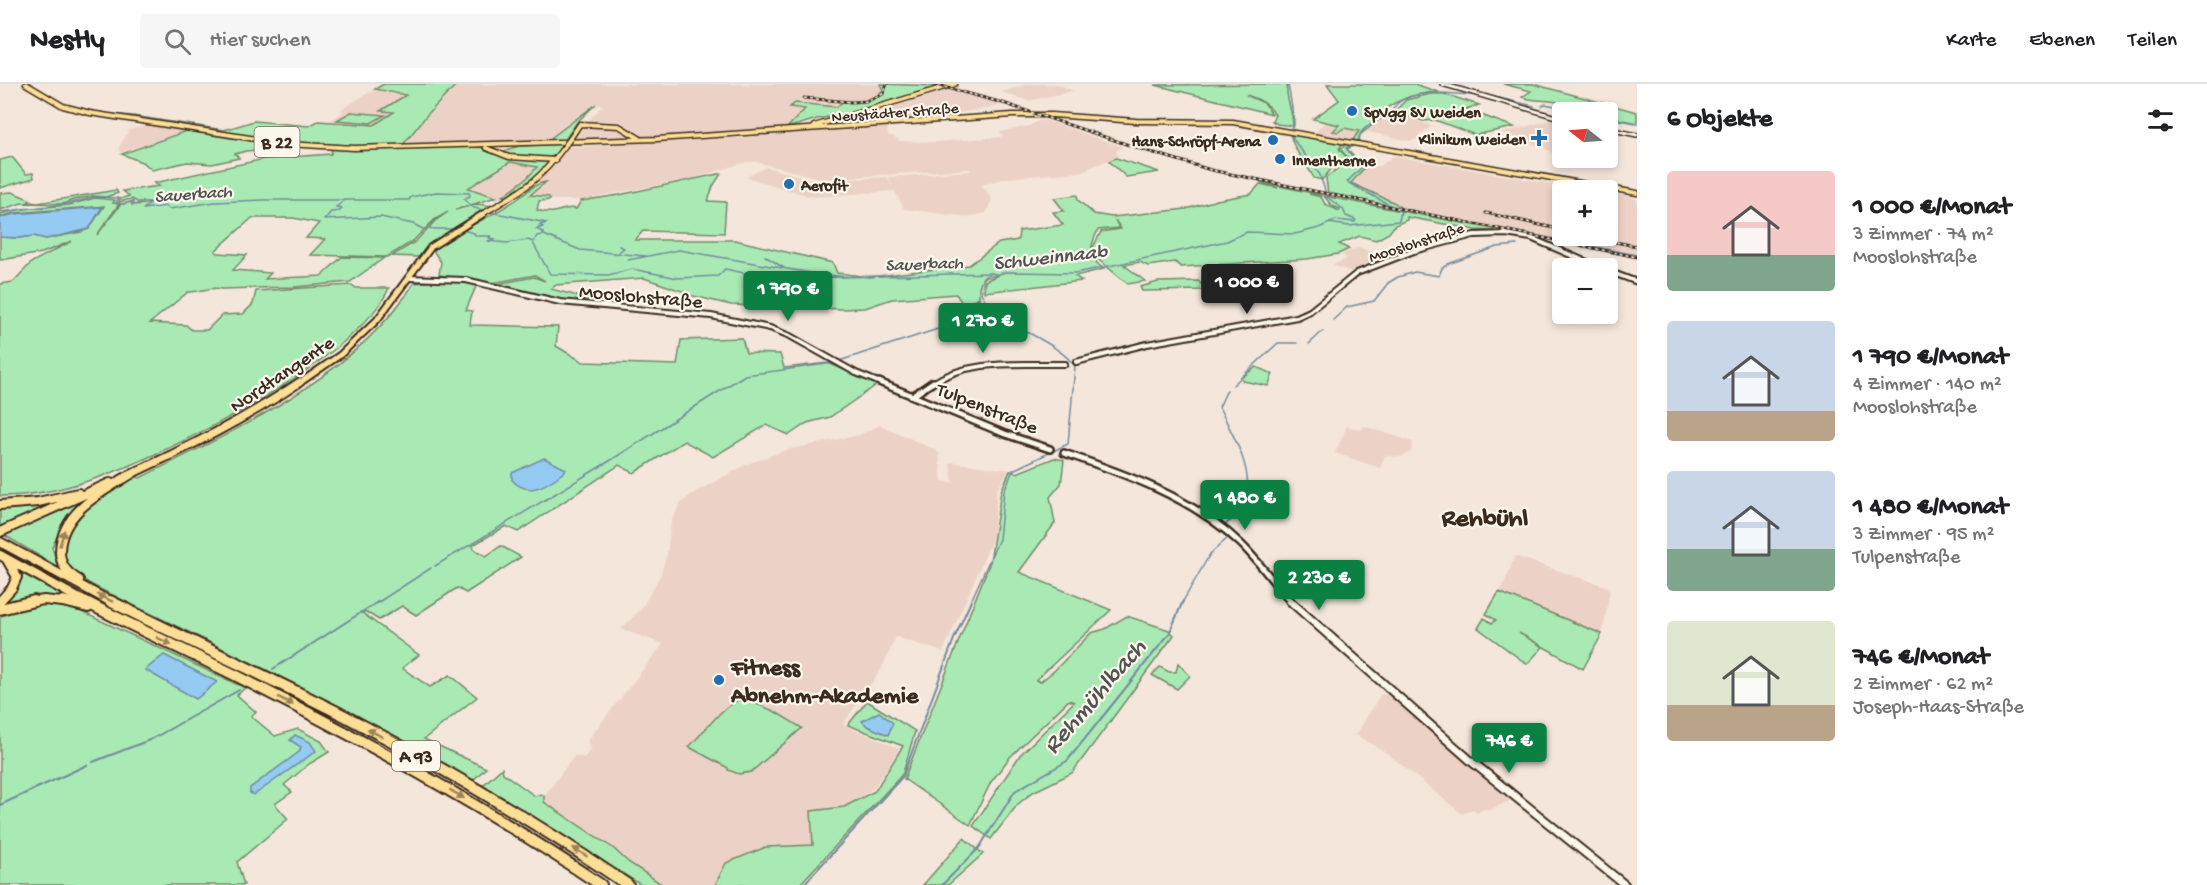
<!DOCTYPE html>
<html lang="de">
<head>
<meta charset="utf-8">
<style>
  :root { --surface:#fff; --page:#f6f6f6; --text:#202124; --muted:#757577; --line:#e0e0e0; --accent:#0b8043 }
  body { margin:0; font-family:"Gochi Hand",sans-serif; background:var(--page); color:var(--text); height:100vh; display:flex; flex-direction:column; font-size:22px; white-space:nowrap }
  * { box-sizing:border-box; margin:0 }
  p { font-size:20px; color:var(--muted) }
  .icon { flex:none; width:33px; height:33px; fill:none; stroke:currentColor; stroke-width:2; stroke-linecap:round; stroke-linejoin:round }
  .map { position:relative; flex:1; overflow:hidden }
  .panel { display:flex; flex-direction:column; background:var(--surface); width:570px }
  .panel>* { flex:none }
  .needle { width:39px; rotate:287deg }
  .buttons { position:absolute; left:1552px; top:18px; display:grid; gap:12px }
  .buttons a { display:grid; place-items:center; width:66px; height:66px; border-radius:6px; background:var(--surface); box-shadow:0 3px 9px #0003; font-size:30px }
  .price { position:absolute; translate:-50% -51px; padding:0 14px; border-radius:6px; background:var(--accent); color:#fff; font-size:20px; line-height:39px; filter:drop-shadow(0 2px 3px #0008) }
  .price::after { content:''; position:absolute; left:50%; top:36px; width:18px; height:14px; margin-left:-9px; background:inherit; clip-path:polygon(0 0,100% 0,50% 100%) }
  .price.on { background:#222; color:#fff }
  ul { padding:0; list-style:none }
  li { display:flex; align-items:center; gap:18px; height:150px; padding:0 30px }
  li span { display:grid; place-items:center; flex:none; width:168px; height:120px; border-radius:6px; color:#555 }
  li>.icon { margin-inline-start:auto }
  span .icon { width:72px; height:72px; fill:#fffc; stroke-width:1 }
  li b { font-size:26px }
  h2 { display:flex; justify-content:space-between; align-items:center; height:72px; padding:0 30px; font-size:26px }
  header { display:flex; align-items:center; gap:36px; box-sizing:border-box; height:84px; padding:0 30px; background:var(--surface); border-bottom:2px solid var(--line) }
  header strong { font-size:28px }
  nav { display:flex; gap:33px; margin-inline-start:auto; font-size:21px }
  .search { width:420px; height:54px; background:var(--page); display:flex; align-items:center; gap:15px; box-sizing:border-box; padding:0 21px; border-radius:6px; color:var(--muted); font-size:22px }
  main { display:flex; flex:1; min-height:0 }
  .map>svg:first-child { display:block }
  .built { fill:#ecd2c6 }
  .green { fill:#a9eab4; stroke:#728a69; stroke-width:1.5 }
  .water { fill:#95cbf3; stroke:#718b9e; stroke-width:1.5 }
  .lines { fill:none; stroke-linecap:round; stroke-linejoin:round }
  .stream-far1 { stroke:#718b9e; stroke-width:1.5 }
  .stream { stroke:#718b9e; stroke-width:2 }
  .minor-far3-casing { stroke:#3b2a1e; stroke-width:6 }
  .minor-far2-casing { stroke:#3b2a1e; stroke-width:8 }
  .minor-far1-casing { stroke:#3b2a1e; stroke-width:10 }
  .minor-casing { stroke:#3b2a1e; stroke-width:11 }
  .major-far2-casing { stroke:#3b2a1e; stroke-width:7 }
  .major-far1-casing { stroke:#3b2a1e; stroke-width:9 }
  .major-casing { stroke:#3b2a1e; stroke-width:11 }
  .highway-far1-casing { stroke:#3b2a1e; stroke-width:12 }
  .highway-casing { stroke:#3b2a1e; stroke-width:14 }
  .minor-far3 { stroke:#fbf7ec; stroke-width:3 }
  .minor-far2 { stroke:#fbf7ec; stroke-width:4 }
  .minor-far1 { stroke:#fbf7ec; stroke-width:5 }
  .minor { stroke:#fbf7ec; stroke-width:7 }
  .major-far2 { stroke:#fdde96; stroke-width:4 }
  .major-far1 { stroke:#fdde96; stroke-width:5 }
  .major { stroke:#fdde96; stroke-width:7 }
  .highway-far1 { stroke:#fdde96; stroke-width:8 }
  .highway { stroke:#fdde96; stroke-width:10 }
  .rail-casing { stroke:#3b2a1e; stroke-width:3 }
  .rail { stroke:#fbf7ec; stroke-width:1.5; stroke-dasharray:3; stroke-linecap:butt }
  .major-bridge-casing { stroke:#3b2a1e; stroke-width:7; stroke-linecap:butt }
  .major-bridge { stroke:#fdde96; stroke-width:4 }
  .oneway { fill:#9c845a }
  .poi-dot { fill:#1f6fb2; stroke:#fbf7ec; stroke-width:2 }
  .labels { text-anchor:middle; stroke-width:4.5; stroke-linejoin:round; paint-order:stroke }
  .far-street-label { font-size:16px; fill:#3b2a1e; stroke:#fbf7ec }
  .far-poi-label { font-size:16px; font-weight:bold; fill:#3b2a1e; stroke:#fbf7ec; text-anchor:start }
  .shield { fill:#fbf7ec; stroke:#75685c; stroke-width:1.5 }
  .shield-label { font-size:18px; font-weight:bold; fill:#3b2a1e }
  .far-water-label { font-size:18px; font-style:italic; fill:#525253; stroke:#fbf7ec }
  .street-label { font-size:20px; fill:#3b2a1e; stroke:#fbf7ec }
  .water-label { font-size:21px; font-style:italic; fill:#525253; stroke:#fbf7ec }
  .near-poi-label { font-size:24px; font-weight:bold; fill:#3b2a1e; stroke:#fbf7ec; text-anchor:start }
  .district-label { font-size:26px; font-weight:bold; fill:#3b2a1e; stroke:#fbf7ec }
  .near-water-label { font-size:26px; font-style:italic; fill:#525253; stroke:#fbf7ec }
</style>
</head>
<body>
<header>
<strong>Nestly</strong>
<div class="search"><svg class="icon" aria-label="search" viewBox="0 0 24 24"><circle cx="10" cy="10" r="6"/><path d="M15 15l6 6"/></svg>Hier suchen</div>
<nav><a>Karte</a><a>Ebenen</a><a>Teilen</a></nav>
</header>
<main>
<div class="map">
<svg width="1637" height="801" viewBox="0 0 1637 801">
  <rect width="100%" height="100%" fill="#f4e6db"/>
  <filter id="ink" filterUnits="userSpaceOnUse"><feTurbulence type="fractalNoise" baseFrequency=".0167" numOctaves="2"/><feDisplacementMap in="SourceGraphic" scale="12" xChannelSelector="R" yChannelSelector="G"/><feConvolveMatrix kernelMatrix="1 2 1 2 8 2 1 2 1" color-interpolation-filters="sRGB"/></filter>
  <g filter="url(#ink)">
    <path class="built" d="M457 0H880L883 6 872 17 842 18 837 23 795 19 805 24 787 44 574 57 586 39 603 21 594 20 548 56 401 62Z
      M1028 0H1058L1073 7 1028 17 1001 8Z
      M950 4 1006 21 959 29 962 33 887 39 889 42 887 48 889 52H893L900 57 936 58 1000 53 1003 51 999 48 1029 42 1040 36 1048 37 1123 63 1116 67 1118 72 1080 88 1006 94 982 101 992 115 986 129 968 133 904 125 888 93 971 87 970 85 823 95 756 78H747L694 94 581 116H550L549 113H533L529 111 544 98H533L506 116 467 104 516 74 558 77 568 63 753 53 756 51 826 46 830 38Z
      M375 5 406 10 381 26 395 28 374 41 329 37 344 28 340 26Z
      M1387 31 1404 32 1432 42 1417 53 1419 55 1408 57 1365 47Z
      M1555 35 1563 36V71H1556L1544 64 1501 49Z
      M1325 38 1340 41 1334 47 1343 44 1360 47 1353 56 1314 49Z
      M147 41 185 47 120 69 119 63 129 46Z
      M1394 72 1575 104 1576 102 1601 106H1563V152H1608V108L1637 115V170L1401 124 1395 119 1350 99 1366 82H1380Z
      M766 83 818 97 887 93 895 107 812 113 746 93Z
      M1359 163 1388 175 1352 188 1332 181 1347 175 1342 170Z
      M880 341 936 366 939 370 942 397 953 399 950 378 1009 386 997 406 993 454 943 568 896 553 881 586 843 640 900 665 874 704 845 724 813 761 766 763 726 779 715 801H663L628 778 613 764 543 718 544 712 575 671 584 674 590 666 587 657 663 560 621 545 641 525 661 490 667 469 671 438 680 420 692 410 745 381 786 366 859 351Z
      M1347 342 1361 346 1364 342 1413 358 1411 368 1402 373 1385 372 1380 384 1335 369Z
      M1515 472 1608 503 1610 507 1603 547 1583 585 1486 530 1505 497Z
      M1384 610 1393 613 1513 715 1490 726 1484 725 1477 729 1473 725 1462 730 1388 670 1356 651 1380 611Z"/>
    <path class="green" d="M384 0H457L427 31 402 62 548 56 596 20 577 38 564 57C483 60 402 66 321 61 250 57 179 41 109 30L133 32 224 46 254 37 309 42 318 37 374 41 394 28 380 27 406 11 375 5Z
      M880 0 939 2 852 29 817 35 787 44 805 25 790 23 795 19 837 23 842 18 871 17 883 6Z
      M1287 0C1285 14 1293 27 1293 42L1277 40 1272 37 1275 31C1268 19 1259 15 1246 11L1264 19 1272 30 1155 1Z
      M1327 0H1414L1439 8C1416 9 1393 16 1376 33L1381 34 1360 51 1359 57 1353 56 1359 47 1344 44 1338 48 1333 47 1339 41 1313 35 1339 16Z
      M1503 0H1533L1637 28V39L1608 34V28H1584L1557 22V18C1545 16 1533 17 1522 13L1531 7Z
      M1430 10H1444L1479 21 1465 25 1514 43 1475 51 1435 36 1423 37 1395 27 1406 16Z
      M351 28 385 31 371 39 337 36Z
      M189 46 294 62 246 67 235 70 239 74 212 80 187 78 152 86 144 79 122 70Z
      M1290 48 1348 58 1342 60 1339 65 1348 75 1332 84 1322 96 1314 94C1306 79 1292 65 1290 48Z
      M1350 58 1357 60 1347 65 1359 79 1366 82 1351 99 1395 119 1401 124 1328 110 1326 94 1349 75 1340 65Z
      M562 60C560 64 557 69 553 72 541 79 516 74 504 70L506 66 519 62Z
      M481 63 503 73 550 78 534 96 507 112H503L527 94 537 83 510 78 468 104 496 113 455 126 477 120 493 122 452 145 419 173 392 172 415 158 435 137 448 128 434 136 413 157 387 173 310 171 325 155 306 154 319 139 293 134H252L215 167 218 169 247 171 233 186 271 189 265 195 321 192 342 173 384 174 350 198 294 203 222 205C211 202 201 208 188 208L150 239 186 241 192 246H207L222 231 243 230 253 220 256 207 352 201 356 204H389C358 276 168 370 94 395 64 405 31 412 0 412V200L13 198 32 178 72 157 42 169 0 176V153L19 154 34 152 46 155 81 148 89 145 104 122 14 129 0 133V130L21 125 69 121 95 114 115 116 113 119 119 120 97 151 121 120 131 118 132 121 148 120 151 118H137L132 115 119 118 120 115 129 112 123 107 159 102 154 99 264 75 331 70 332 65Z
      M12 73 26 90 33 89 34 94 0 104V76Z
      M1116 74 1159 88 1126 93 1109 77Z
      M718 90H721L713 102 708 117 726 118 724 149 643 147 635 156H735L833 179 837 189 870 193 969 181 999 159 1018 156 1019 147 1063 141 1053 128 1064 127 1054 114 1077 111 1078 116 1094 130 1112 133 1186 125 1217 116 1251 110 1260 100 1278 104 1260 98 1322 111 1309 110 1321 113 1325 120 1339 127 1340 125 1332 122 1324 112 1494 145 1493 147 1476 146 1407 133V136L1395 141 1389 149 1376 156 1360 152 1339 160 1349 165 1338 170 1307 175 1181 183 1175 178 1148 182 1140 178 1124 181 1145 197 1128 200 1094 172 1092 165 1101 148 1121 145 1115 136 1119 144 1098 146C1090 161 1087 174 1104 185L1075 192 1082 197 984 208 985 197 998 191 992 189 983 193 979 203V213L964 222 956 210 892 215 865 224 842 225 731 221 685 210V208L644 194 556 201 551 205 593 216 587 220 553 214 497 200 534 193 545 197 535 191 492 199 439 191 441 178 434 168 435 165C461 145 491 133 519 114 527 108 535 99 546 98L530 111 549 113 550 116 539 117 537 126C558 133 563 121 576 125L581 117 619 111Z
      M116 106 118 109 106 113 93 112 73 116 63 120 22 119 0 126V109L12 108 31 116 28 118 38 119Z
      M450 196 477 200 466 226 472 227 470 241 558 243 556 262 583 278 677 281 681 256 742 254 746 269 780 270 784 284 828 279 878 300 830 333 807 339 789 351 766 341 713 373 684 357 637 387 634 389 619 381 518 448 506 442 473 461 474 465 486 472 501 462 521 473 466 509 457 504 416 531 402 522 379 536 366 528H361L419 571 402 584 430 603 450 591 477 613 424 655 486 684 472 697C351 624 223 565 96 503 88 498 75 492 70 484 44 446 108 407 135 392L140 394C236 346 356 292 414 199Z
      M1199 197 1206 206 1142 207 1140 203 1158 198Z
      M1256 283 1273 290 1268 302 1243 297 1241 294Z
      M1054 374 1064 376 1061 400 1050 413 1055 439 1019 488 1111 526 1036 596 1040 598 1055 586 1091 549 1105 545 1127 532 1169 546 1174 551 1072 689 1033 708 1018 720 991 755 973 742 1020 671 1074 618 1069 616 1010 673 991 698 970 741 904 695 990 478 1001 407 1010 387 1017 389Z
      M95 409C75 424 62 440 52 463L58 483 4 451Z
      M76 412 0 445V423Z
      M21 489 67 514 42 513 0 522 20 500Z
      M1499 508 1602 550 1583 585 1519 549 1543 563 1527 580 1478 544 1484 534 1492 539 1496 536 1486 530Z
      M42 519 65 520 245 604 237 611 256 628 251 632 275 652 298 645 321 657 329 668 309 680 284 701 292 708 275 720 288 735 237 778 244 801H0V532L5 531 10 524Z
      M1178 579 1190 592 1177 605 1152 591 1160 583 1169 588H1176Z
      M741 614 774 627 802 644 751 688 739 690 728 686V684L689 663 721 628Z
      M867 617 915 647 903 689 899 694 799 801H715L726 779 766 763 813 761 811 727 844 723 875 707 903 662 848 641Z
      M502 684 503 689 535 712 541 710 544 712V718L613 764 628 778 663 801H641L482 702Z
      M964 754 983 770 948 801H923Z"/>
    <path class="water" d="M102 123 89 145 46 155 34 152 19 154 0 153V134L14 130Z
      M544 374 566 385 564 388C547 401 529 414 512 396V389Z
      M164 571 217 598 196 615 145 586Z
      M879 628 893 639 888 651 867 642 862 637Z
      M295 651 310 658 316 667 254 711 250 709V704L299 668 301 663 290 656Z"/>
    <g class="lines">
      <path class="stream-far1" d="M1288 0 1294 36V42L1290 45
        M1490 12 1534 22
        M1542 22 1545 20 1585 28
        M1608 33 1637 39
        M1358 57C1361 40 1377 39 1389 30 1393 27 1394 22 1398 19 1416 4 1451 10 1473 11
        M345 116 336 123 342 124 340 127 331 128 324 136 381 133 413 140 423 145H453
        M0 128 66 120 96 113 119 114 116 119 124 120 133 117V121L145 118 150 120 143 125 166 122 169 125 215 118 263 116H409L411 113 436 108 469 109 470 112 464 115 474 124 486 127
        M490 128 547 139 539 141 543 143 536 145 543 148V151L537 152 533 159 550 190 608 191 632 185 678 194 718 192 725 185 744 189 746 197 754 198 756 202H766L770 195 990 189
        M1328 139 1349 142 1399 137 1401 127 1347 98 1361 84 1346 64 1352 61
        M462 146 474 149 476 152H491L489 154 496 155 488 157 507 159 528 156 533 158
        M1529 150 1637 171
        M544 151 580 166 646 172
        M619 162 624 164 619 168
        M765 172 784 184
        M628 176 679 166 817 190 848 193
        M965 222 980 214
        M1333 236 1347 223 1374 217 1388 199 1398 193 1415 188 1439 192 1442 184 1448 180 1497 163 1517 161
        M1309 260 1323 247
        M839 277 938 245 962 225
        M1233 301 1278 259H1297
        M1225 441C1232 435 1241 429 1244 421 1257 389 1232 350 1219 323L1227 306
        M435 482 608 378 745 291 834 279
        M377 519 431 484
        M970 519 999 455 1004 407 1013 386 1068 360 1075 282C1051 251 1000 245 981 209L984 194 1006 188 1076 189 1227 157 1247 148 1295 150 1319 144 1336 136 1355 138 1356 136 1346 132 1343 125 1327 113 1320 91 1293 55 1292 48
        M1182 519 1210 470 1229 453"/>
      <path class="stream" d="M273 585 379 517
        M93 678 152 655 239 606
        M0 721 87 681
        M803 801 903 692 954 555 971 517
        M942 801 979 764 1015 707 1067 677 1169 550 1183 517"/>
      <g class="minor-far3-casing">
        <path id="minor-far3" d="M1442 0 1563 35
          M1608 45 1637 51"/>
      </g>
      <g class="minor-far2-casing">
        <path id="minor-far2" d="M1608 187 1637 198
          M408 194 466 196 560 218 711 232 770 244 790 252 856 289 883 300
          M1076 278 1147 260 1297 233 1310 227 1357 189 1414 167 1474 151 1506 150 1531 154 1601 184
          M931 300C970 274 1021 281 1065 280"/>
      </g>
      <g class="minor-far1-casing">
        <path id="minor-far1" d="M879 298 1005 350 1050 365
          M914 311 933 298
          M1064 369C1125 390 1192 413 1240 459 1259 477 1274 500 1292 519"/>
      </g>
      <g class="minor-casing">
        <path id="minor" d="M1290 517 1471 677 1625 801"/>
      </g>
      <g class="major-far2-casing">
        <path id="major-far2" d="M26 0 63 22 90 29 288 60 354 64 657 55 1013 31H1052L1136 37 1233 38 1637 109
          M814 42 955 0
          M570 55 580 40 619 42 639 54
          M486 64 509 73 555 76
          M481 131C519 108 537 100 564 63"/>
      </g>
      <g class="major-far1-casing">
        <path id="major-far1" d="M298 300 340 271 377 236 431 163 483 130"/>
      </g>
      <g class="major-casing">
        <path id="major" d="M133 389C191 362 247 334 300 298"/>
      </g>
      <g class="highway-far1-casing">
        <path id="highway-far1" d="M0 421 38 418 78 409
          M0 448 110 399
          M0 458 113 519
          M0 471 87 519
          M79 496C67 489 60 481 60 467 61 427 104 407 133 389
          M0 517 12 504 17 493 7 476
          M25 519 44 516 72 519"/>
      </g>
      <g class="highway-casing">
        <path id="highway" d="M63 517 88 523
          M84 517C134 543 184 566 235 591 361 655 484 722 601 801
          M110 517C187 556 266 592 343 631 441 682 537 739 628 801
          M0 525 34 517"/>
      </g>
      <use href="#minor-far3" class="minor-far3"/>
      <use href="#minor-far2" class="minor-far2"/>
      <use href="#minor-far1" class="minor-far1"/>
      <use href="#minor" class="minor"/>
      <use href="#major-far2" class="major-far2"/>
      <use href="#major-far1" class="major-far1"/>
      <use href="#major" class="major"/>
      <use href="#highway-far1" class="highway-far1"/>
      <use href="#highway" class="highway"/>
      <g class="rail-casing">
        <path id="rail" d="M933 0 1003 19 1141 65 1211 86 1637 173
          M804 14 852 18 866 17 883 10 887 0
          M1486 129 1563 146
          M1581 152 1637 162"/>
      </g>
      <use href="#rail" class="rail"/>
      <g class="major-bridge-casing">
        <path id="major-bridge" d="M564 63 570 55"/>
      </g>
      <use href="#major-bridge" class="major-bridge"/>
    </g>
    <defs><path id="oneway-solid" d="M-6-.8H1V-3.2L6.5 0L1 3.2V.8H-6Z" transform="scale(1.5)"/></defs>
    <g class="oneway">
      <use href="#oneway-solid" transform="translate(62 454) rotate(-73)"/>
      <use href="#oneway-solid" transform="translate(105 514) rotate(-154)"/>
      <use href="#oneway-solid" transform="translate(164 557) rotate(26)"/>
      <use href="#oneway-solid" transform="translate(286 617) rotate(27)"/>
      <use href="#oneway-solid" transform="translate(375 649) rotate(-151)"/>
      <use href="#oneway-solid" transform="translate(457 710) rotate(31)"/>
      <use href="#oneway-solid" transform="translate(580 768) rotate(-148)"/>
    </g>
  </g>
  <g class="poi-dot">
    <circle cx="1352" cy="27" r="6"/>
    <path d="M1536 45h6v6h6v6h-6v6h-6v-6h-6v-6h6z"/>
    <circle cx="1273" cy="56" r="6"/>
    <circle cx="1280" cy="75" r="6"/>
    <circle cx="789" cy="100" r="6"/>
    <circle cx="719" cy="596" r="6"/>
  </g>
  <g class="labels">
    <g class="far-street-label">
      <text transform="translate(895 27) rotate(-4)" y="6">Neustädter Straße</text>
      <text transform="translate(1416 157) rotate(-18)" y="6">Mooslohstraße</text>
    </g>
    <g class="far-poi-label">
      <text x="1364" y="33">SpVgg SV Weiden</text>
      <text x="1526" y="60" text-anchor="end">Klinikum Weiden</text>
      <text x="1261" y="62" text-anchor="end">Hans-Schröpf-Arena</text>
      <text x="1292" y="81">Innentherme</text>
      <text x="801" y="106">Aerofit</text>
    </g>
    <g class="shield">
      <rect x="254.5" y="43" width="45" height="30" rx="4.5"/>
      <rect x="392" y="657" width="48" height="30" rx="4.5"/>
    </g>
    <g class="shield-label">
      <text x="277" y="64">B 22</text>
      <text x="416" y="678">A 93</text>
    </g>
    <g class="far-water-label">
      <text transform="translate(193 109) rotate(-4)" y="6">Sauerbach</text>
      <text transform="translate(924 179) rotate(-2)" y="6">Sauerbach</text>
    </g>
    <g class="street-label">
      <text transform="translate(641 211) rotate(5)" y="7">Mooslohstraße</text>
      <text transform="translate(281 289) rotate(-34)" y="7">Nordtangente</text>
      <text transform="translate(988 323) rotate(22)" y="7">Tulpenstraße</text>
    </g>
    <g class="water-label">
      <text transform="translate(1050 172) rotate(-6)" y="7">Schweinnaab</text>
    </g>
    <g class="near-poi-label">
      <text x="731" y="590">Fitness<tspan x="731" dy="28">Abnehm-Akademie</tspan></text>
    </g>
    <g class="district-label">
      <text x="1485" y="441">Rehbühl</text>
    </g>
    <g class="near-water-label">
      <text transform="translate(1093 611) rotate(-49)" y="9">Rehmühlbach</text>
    </g>
  </g>
</svg>
<div class="buttons">
<a><svg class="needle" viewBox="-14 -14 28 28"><path d="M0-13l5 13h-10z" fill="#e53935"/><path d="M0 13l5-13h-10z" fill="#757577"/></svg></a>
<a>+</a>
<a>−</a>
</div>
<b class="price on" style="left:1247px;top:231px">1 000 €</b>
<b class="price" style="left:788px;top:238px">1 790 €</b>
<b class="price" style="left:983px;top:270px">1 270 €</b>
<b class="price" style="left:1245px;top:447px">1 480 €</b>
<b class="price" style="left:1319px;top:527px">2 230 €</b>
<b class="price" style="left:1509px;top:690px">746 €</b>
</div>
<section class="panel">
<h2>6 Objekte<svg class="icon" aria-label="filters" viewBox="0 0 24 24"><path d="M4 7h16M4 17h16"/><circle cx="9" cy="7" r="2"/><circle cx="15" cy="17" r="2"/></svg></h2>
<ul>
<li><span style="background:linear-gradient(#f6c9c9 70%,#7fa58c 0)"><svg class="icon" aria-label="home" viewBox="0 0 24 24"><path d="M3 11l9-7 9 7M6 9v11h12V9"/></svg></span><div><b>1 000 €/Monat</b><p>3 Zimmer · 74 m²</p><p>Mooslohstraße</p></div></li>
<li><span style="background:linear-gradient(#c9d6e8 75%,#b9a48a 0)"><svg class="icon" aria-label="home" viewBox="0 0 24 24"><path d="M3 11l9-7 9 7M6 9v11h12V9"/></svg></span><div><b>1 790 €/Monat</b><p>4 Zimmer · 140 m²</p><p>Mooslohstraße</p></div></li>
<li><span style="background:linear-gradient(#c9d6e8 65%,#7fa58c 0)"><svg class="icon" aria-label="home" viewBox="0 0 24 24"><path d="M3 11l9-7 9 7M6 9v11h12V9"/></svg></span><div><b>1 480 €/Monat</b><p>3 Zimmer · 95 m²</p><p>Tulpenstraße</p></div></li>
<li><span style="background:linear-gradient(#dfe7d0 70%,#b9a48a 0)"><svg class="icon" aria-label="home" viewBox="0 0 24 24"><path d="M3 11l9-7 9 7M6 9v11h12V9"/></svg></span><div><b>746 €/Monat</b><p>2 Zimmer · 62 m²</p><p>Joseph-Haas-Straße</p></div></li>
</ul>
</section>
</main>
</body>
</html>
